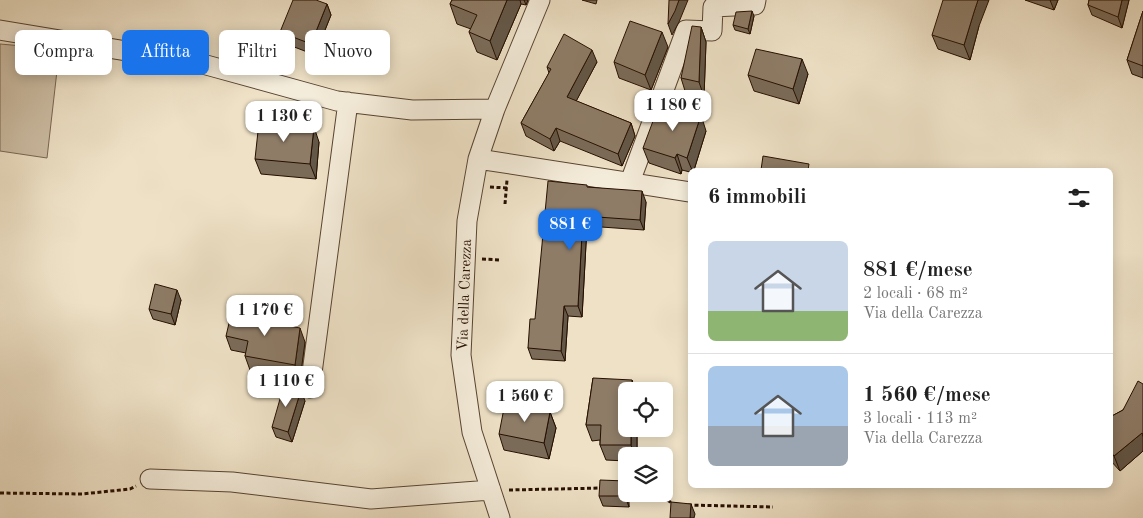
<!DOCTYPE html>
<html lang="it">
<head>
<meta charset="utf-8">
<style>
  :root { --surface:#fff; --page:#f2f2f2; --text:#222; --muted:#767676; --line:#e0e0e0; --accent:#1a73e8 }
  body { margin:0; font-family:"Old Standard TT",serif; background:var(--page); color:var(--text); height:100vh; display:flex; flex-direction:column; font-size:19px; white-space:nowrap }
  * { box-sizing:border-box; margin:0 }
  p { font-size:16px; color:var(--muted) }
  .icon { flex:none; width:28px; height:28px; fill:none; stroke:currentColor; stroke-width:2; stroke-linecap:round; stroke-linejoin:round }
  .map { position:relative; flex:1; overflow:hidden }
  .sheet { position:absolute; left:688px; top:168px; width:425px; height:320px; display:flex; flex-direction:column; background:var(--surface); border-radius:8px; box-shadow:0 2px 12px #0003 }
  .sheet>* { flex:none }
  .top-card { position:absolute; left:15px; top:30px; width:475px; height:45px; display:flex; gap:10px }
  .controls { position:absolute; left:618px; top:382px; display:grid; gap:10px }
  .controls a { display:grid; place-items:center; width:55px; height:55px; border-radius:8px; background:var(--surface); box-shadow:0 2px 12px #0003; font-size:25px }
  .price { position:absolute; translate:-50% -42px; padding:0 11px; border-radius:10px; background:#fff; color:#222; font-size:16px; line-height:32px; filter:drop-shadow(0 1px 2px #0008) }
  .price::after { content:''; position:absolute; left:50%; top:30px; width:15px; height:11px; margin-left:-8px; background:inherit; clip-path:polygon(0 0,100% 0,50% 100%) }
  .price.on { background:var(--accent); color:#fff }
  ul { padding:0; list-style:none }
  li { display:flex; align-items:center; gap:15px; height:125px; padding:0 20px }
  li+li { border-top:1px solid var(--line) }
  li span { display:grid; place-items:center; flex:none; width:140px; height:100px; border-radius:8px; color:#555 }
  li>.icon { margin-inline-start:auto }
  span .icon { width:60px; height:60px; fill:#fffc; stroke-width:1 }
  li b { font-size:21px }
  h2 { display:flex; justify-content:space-between; align-items:center; height:60px; padding:0 20px; font-size:21px }
  .chip { padding:0 18px; border-radius:8px; background:var(--surface); box-shadow:0 2px 12px #0003; font-size:18px; line-height:45px }
  .chip.on { background:var(--accent); color:#fff }
  .map>svg:first-child { display:block }
  .green { fill:#ccbda4; stroke:#796652 }
  .lines { fill:none; stroke-linecap:round; stroke-linejoin:round }
  .minor-casing { stroke:#584432; stroke-width:21 }
  .path { stroke:#260f00; stroke-width:3; stroke-dasharray:4 2.5; stroke-linecap:butt }
  .minor { stroke:#f4ecda; stroke-width:19 }
  .wall { fill:#7a6b59; stroke:#260f00 }
  .shaded-wall { fill:#635748; stroke:#260f00 }
  .building { fill:#8e7c67; stroke:#260f00 }
  .labels { text-anchor:middle; stroke-width:4; stroke-linejoin:round; paint-order:stroke }
  .street-label { font-size:15px; fill:#260f00; stroke:#f4ecda }
</style>
</head>
<body>
<div class="map">
<svg width="1143" height="518" viewBox="0 0 1143 518">
  <rect width="100%" height="100%" fill="#eee1c6"/>
  <filter id="stains"><feTurbulence type="fractalNoise" baseFrequency=".004" numOctaves="4"/><feColorMatrix values="0 0 0 0 .2 0 0 0 0 .09 0 0 0 0 .02 0 0 0 .5 -.17"/></filter>
  <radialGradient id="worn" r=".72"><stop offset=".6" stop-color="#630" stop-opacity="0"/><stop offset="1" stop-color="#630" stop-opacity=".3"/></radialGradient>
  <path class="green" d="M0 44 34 47 32 60 58 62 47 158 0 151Z"/>
  <g class="lines">
    <g class="minor-casing">
      <path id="minor" d="M0 30 199 63 337 101 412 110 495 109
        M478 159 690 192
        M630 182 686 30 712 31 713 7 755 5 756 0
        M310 388 348 102
        M150 479 232 482 371 499 491 490
        M500 518 472 432 461 355 467 221 478 159 495 109 540 0"/>
    </g>
    <path class="path" d="M490 187 507 188
      M505 204 507 180
      M482 259 501 260
      M509 490 603 488
      M0 493 82 494 130 489 136 486
      M656 494 674 504
      M688 505 773 507"/>
    <use href="#minor" class="minor"/>
  </g>
  <path class="wall" d="M452 0H528L526 5 521 4 497 60 477 52 469 32 471 29 457 24 450 4Z
    M582 0H597L596 4Z
    M1025 0H1058L1054 10Z
    M1089 0H1129L1122 28 1092 15 1088 5Z
    M327 4 331 15 315 55 284 43 280 32Z
    M1143 11V78L1132 74 1127 60Z
    M754 16 750 34 735 30 733 25Z
    M979 26 970 60 938 49 932 35Z
    M701 27 706 42 704 97 686 94 681 78Z
    M668 47 651 90 619 78 614 62Z
    M597 62 576 101 631 123 635 136 622 166 560 141 554 151 526 136 521 123 549 73 547 67Z
    M808 74 799 104 754 91 748 75Z
    M706 131 694 170H690V172L682 170 681 174 649 163 643 148Z
    M319 142 316 179 261 174 255 159Z
    M588 187 646 202 644 230 587 226 582 317 568 316 565 361 532 359 528 348Z
    M181 300 175 325 153 319 149 309Z
    M260 304 265 318 264 322 305 342 300 379 250 370 245 356 246 353 231 350 226 336 241 321Z
    M593 378 626 429H637V456H626V461L606 460 600 445V440L592 441 586 425Z
    M1143 384V451L1120 471 1110 460V417L1123 410Z
    M305 401 292 442 276 437 272 427Z
    M550 412 556 428 549 459 504 450 499 434Z
    M626 481 629 507 603 506 599 496Z"/>
  <path class="shaded-wall" d="M507 0H520L521 4 497 60 490 41Z
    M524 0H528L526 5Z
    M679 0H688L679 22 672 35 668 24Z
    M978 0H989L979 26 970 60 964 45 974 12Z
    M1050 0H1058L1054 10Z
    M1122 0H1129L1122 28 1118 17Z
    M327 4 331 15 315 55 311 44Z
    M752 11 754 16 750 34 748 29Z
    M701 27 706 42 704 97 699 82Z
    M662 32 668 47 651 90 645 75Z
    M592 50 597 62 572 109 567 97Z
    M802 59 808 74 799 104 793 89Z
    M701 115 706 131 694 170H692L687 158Z
    M631 123 635 136 622 166 618 154Z
    M314 127 319 142 316 179 310 164Z
    M556 128 560 141 554 151 550 139Z
    M677 154 682 170 681 174 675 158Z
    M642 191 646 202 644 230 640 220Z
    M583 216 587 226 582 317 578 306Z
    M177 290 181 300 175 325 171 314Z
    M260 304 265 318 261 334 256 320Z
    M564 306 568 316 565 361 561 351Z
    M300 328 305 342 300 379 295 365Z
    M632 380 636 391H632Z
    M301 390 305 401 292 442 288 432Z
    M550 412 556 428 549 459 544 443Z
    M631 429H637V456H635L631 445Z
    M1142 433 1143 437V451L1120 471 1114 456Z
    M626 481V494H629V507L625 496Z
    M691 504 695 514 694 518H690Z"/>
  <path class="building" d="M293 0H316L327 4 311 44 280 32Z
    M452 0H507L490 41 469 32 477 15 450 4Z
    M669 0H679L675 11 668 24Z
    M943 0H978L974 12 964 45 932 35Z
    M1089 0H1122L1118 17 1088 5Z
    M752 11 748 29 733 25 736 12Z
    M1143 11V66L1127 60Z
    M630 21 662 32 645 75 614 62Z
    M692 26 701 27 699 82 681 78Z
    M564 34 592 50 567 97 631 123 618 154 556 128 550 139 521 123 551 69 547 67Z
    M756 49 802 59 793 89 748 75Z
    M668 105 701 115 687 158 677 154 675 158 643 148 656 113 665 115Z
    M259 122 314 127 310 164 255 159Z
    M763 156 809 164 808 170H761Z
    M548 181 587 185V187L642 191 640 220 583 216 578 306H564L561 351 528 348 530 319H535Z
    M155 284 177 290 171 314 149 309Z
    M247 300 260 304 256 320 300 328 295 365 245 356 248 341 226 336 230 319 241 321Z
    M593 378 632 380V391H626V429H631V445H600L601 425H586Z
    M1138 381 1143 384V434L1142 433 1114 456 1110 451V417L1123 410Z
    M284 385 301 390 288 432 272 427Z
    M505 403 550 412 544 443 499 434Z
    M600 480 626 481 625 496H599Z
    M671 502 691 504 690 518H670Z"/>
  <g class="labels">
    <g class="street-label">
      <text transform="translate(464 295) rotate(-88)" y="5">Via della Carezza</text>
    </g>
  </g>
  <rect width="100%" height="100%" filter="url(#stains)"/>
  <rect width="100%" height="100%" fill="url(#worn)"/>
</svg>
<div class="controls">
<a><svg class="icon" aria-label="locate" viewBox="0 0 24 24"><circle cx="12" cy="12" r="6"/><path d="M12 2v4M12 18v4M2 12h4M18 12h4"/></svg></a>
<a><svg class="icon" aria-label="layers" viewBox="0 0 24 24"><path d="M12 4l9 5-9 5-9-5zM3 14l9 5 9-5"/></svg></a>
</div>
<b class="price" style="left:673px;top:132px">1 180 €</b>
<b class="price" style="left:284px;top:143px">1 130 €</b>
<b class="price on" style="left:570px;top:251px">881 €</b>
<b class="price" style="left:265px;top:337px">1 170 €</b>
<b class="price" style="left:286px;top:408px">1 110 €</b>
<b class="price" style="left:525px;top:423px">1 560 €</b>
<div class="top-card">
<a class="chip">Compra</a>
<a class="chip on">Affitta</a>
<a class="chip">Filtri</a>
<a class="chip">Nuovo</a>
</div>
<section class="sheet">
<h2>6 immobili<svg class="icon" aria-label="filters" viewBox="0 0 24 24"><path d="M4 7h16M4 17h16"/><circle cx="9" cy="7" r="2"/><circle cx="15" cy="17" r="2"/></svg></h2>
<ul>
<li><span style="background:linear-gradient(#c9d6e8 70%,#8fb573 0)"><svg class="icon" aria-label="home" viewBox="0 0 24 24"><path d="M3 11l9-7 9 7M6 9v11h12V9"/></svg></span><div><b>881 €/mese</b><p>2 locali · 68 m²</p><p>Via della Carezza</p></div></li>
<li><span style="background:linear-gradient(#a9c7e8 60%,#9aa5b1 0)"><svg class="icon" aria-label="home" viewBox="0 0 24 24"><path d="M3 11l9-7 9 7M6 9v11h12V9"/></svg></span><div><b>1 560 €/mese</b><p>3 locali · 113 m²</p><p>Via della Carezza</p></div></li>
</ul>
</section>
</div>
</body>
</html>
